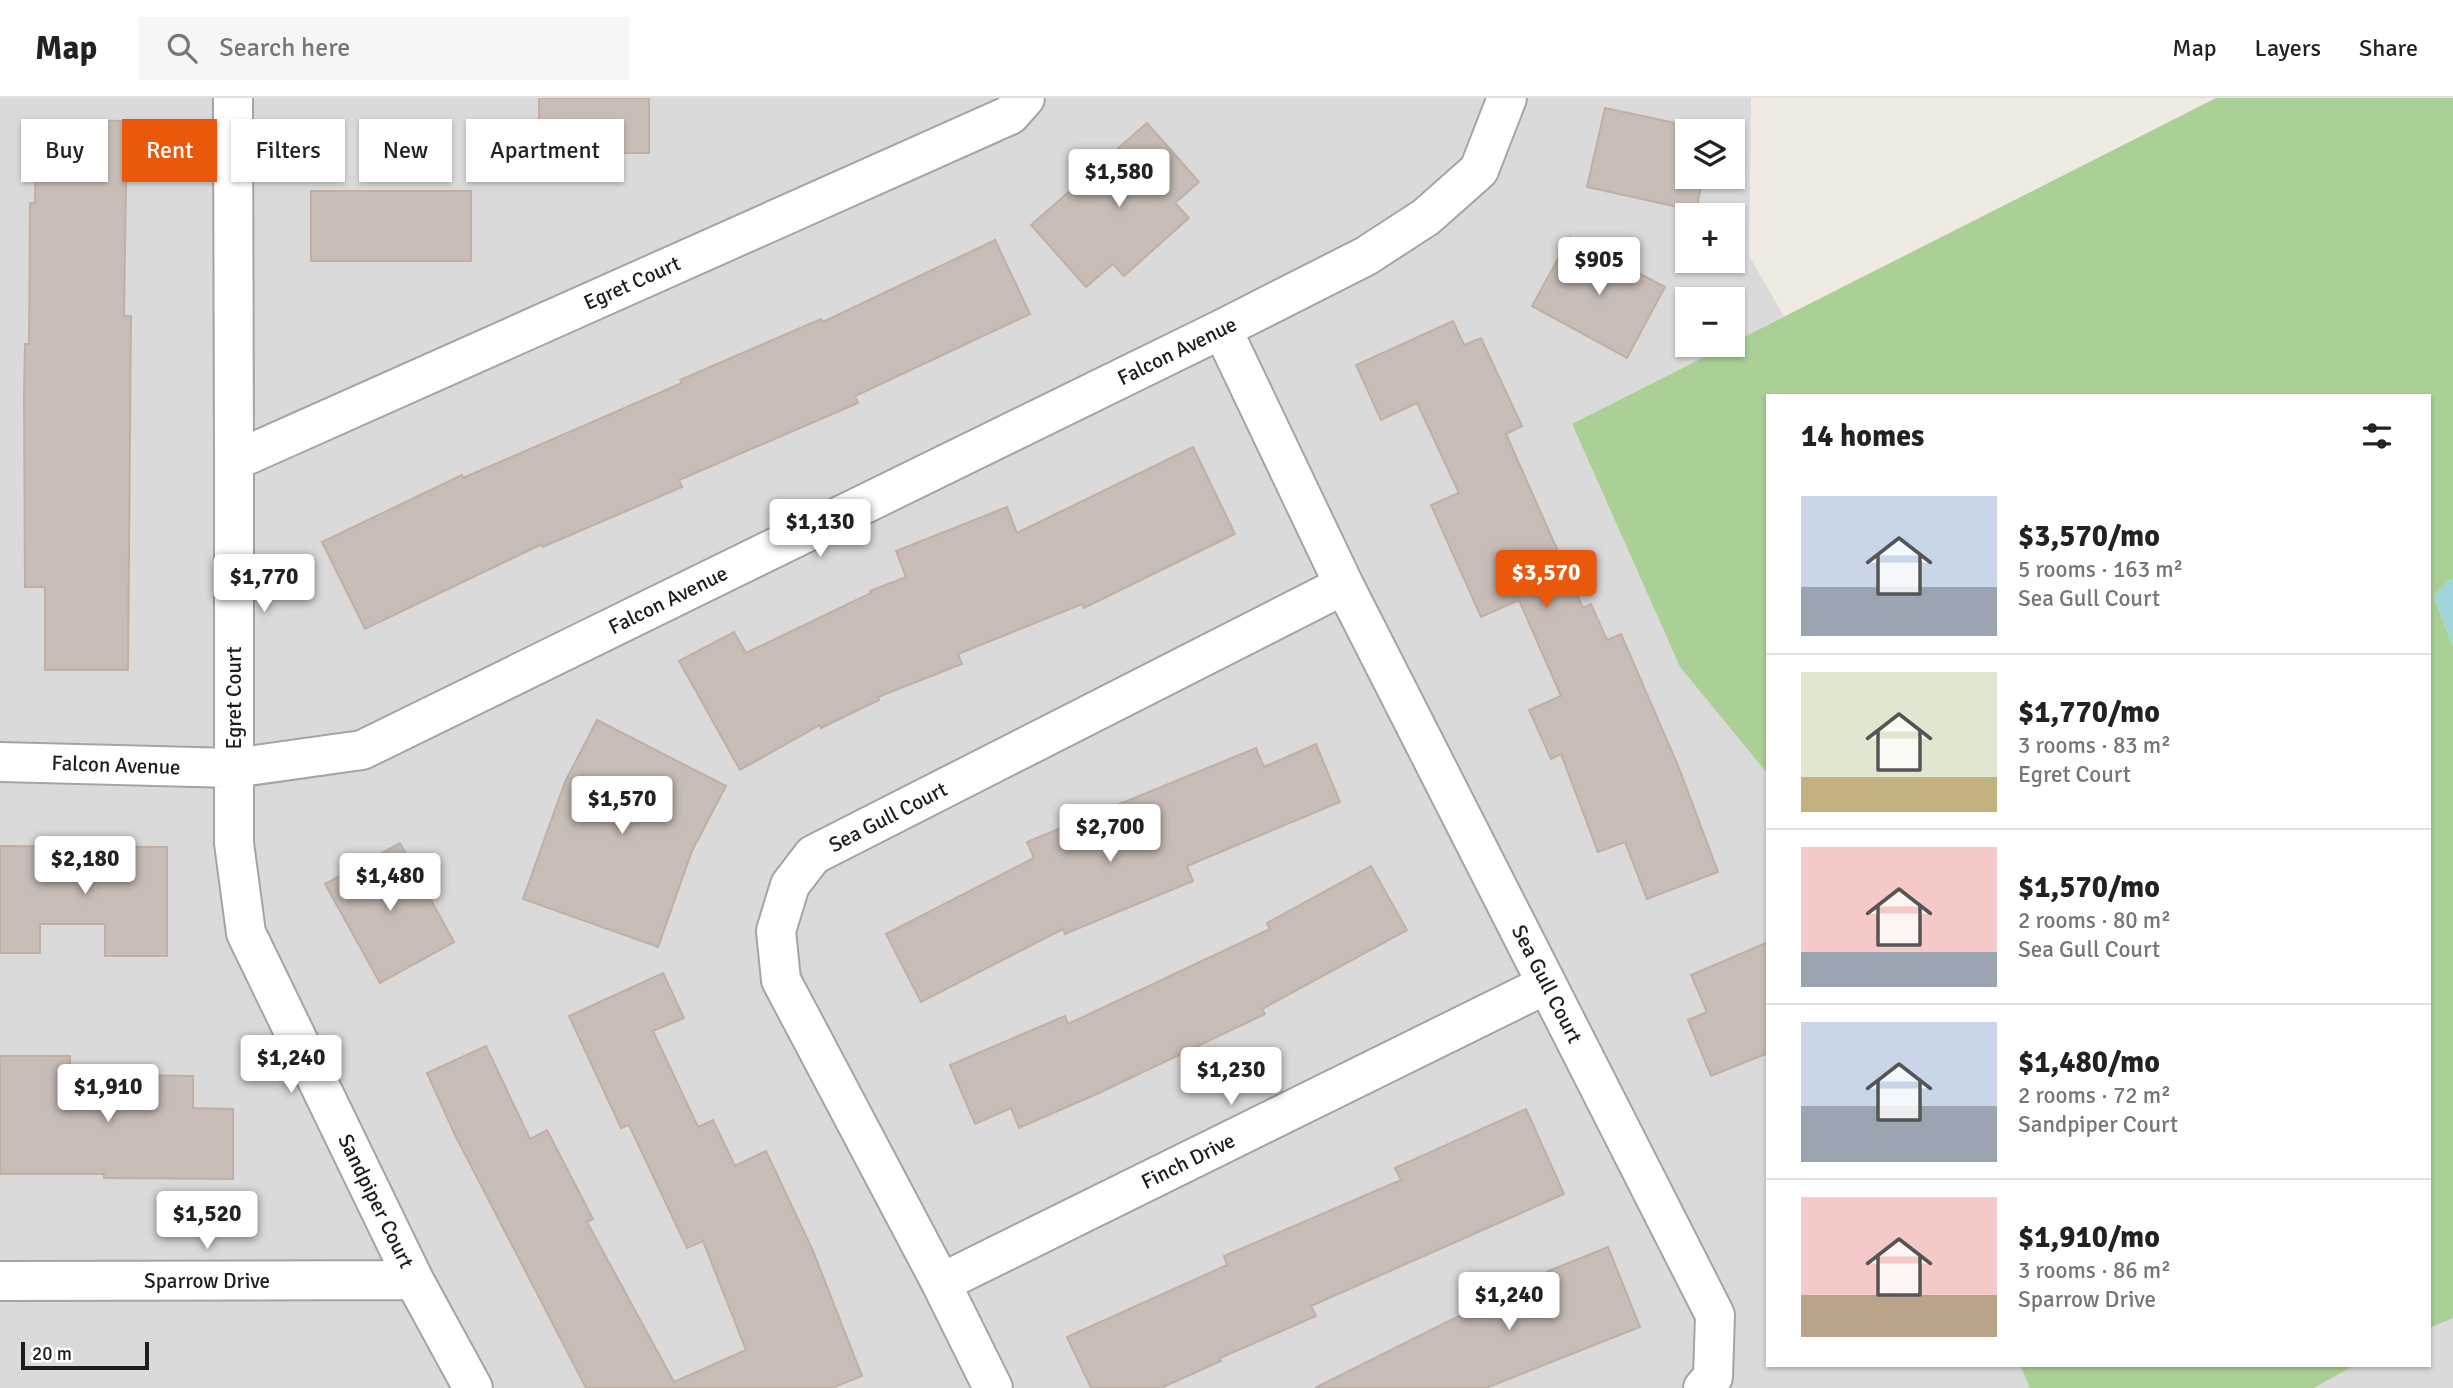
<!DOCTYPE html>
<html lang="en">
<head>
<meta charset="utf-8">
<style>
  :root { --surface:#fff; --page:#f6f6f6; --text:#222; --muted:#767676; --line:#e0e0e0; --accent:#ea580c }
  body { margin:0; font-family:Signika,sans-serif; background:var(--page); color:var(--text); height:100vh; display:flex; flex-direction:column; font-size:26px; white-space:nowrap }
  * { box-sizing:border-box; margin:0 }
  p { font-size:23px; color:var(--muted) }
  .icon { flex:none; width:38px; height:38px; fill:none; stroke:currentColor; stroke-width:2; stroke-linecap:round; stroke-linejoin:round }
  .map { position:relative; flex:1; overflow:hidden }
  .side { position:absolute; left:1766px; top:296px; width:665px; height:973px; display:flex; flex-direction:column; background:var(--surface); border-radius:0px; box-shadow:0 2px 5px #0004 }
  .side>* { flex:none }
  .top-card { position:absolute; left:21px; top:21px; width:665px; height:63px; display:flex; gap:14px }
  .controls { position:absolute; left:1675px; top:21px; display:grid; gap:14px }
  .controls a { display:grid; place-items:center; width:70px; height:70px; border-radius:0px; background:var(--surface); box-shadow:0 2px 5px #0004; font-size:35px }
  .scale { position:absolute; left:21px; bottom:18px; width:128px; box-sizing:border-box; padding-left:7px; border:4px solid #1d1d1d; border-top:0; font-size:19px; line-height:24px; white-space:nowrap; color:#1d1d1d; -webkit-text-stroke:5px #fff; paint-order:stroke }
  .price { position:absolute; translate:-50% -60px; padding:0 16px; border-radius:7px; background:#fff; color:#222; font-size:23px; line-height:46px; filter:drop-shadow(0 2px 4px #0008) }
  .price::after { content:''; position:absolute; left:50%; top:42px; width:21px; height:16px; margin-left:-10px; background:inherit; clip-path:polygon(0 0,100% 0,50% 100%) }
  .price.selected { background:var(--accent); color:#fff }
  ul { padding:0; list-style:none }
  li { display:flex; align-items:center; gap:21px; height:175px; padding:0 35px }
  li+li { border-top:2px solid var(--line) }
  li span { display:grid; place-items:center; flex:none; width:196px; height:140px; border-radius:0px; color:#555 }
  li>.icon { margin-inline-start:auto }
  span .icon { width:84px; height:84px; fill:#fffc; stroke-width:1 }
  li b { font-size:30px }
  h2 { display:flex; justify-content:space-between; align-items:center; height:84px; padding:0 35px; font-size:30px }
  .pill { padding:0 24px; border-radius:0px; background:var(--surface); box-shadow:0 2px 5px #0004; font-size:24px; line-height:63px }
  .pill.selected { background:var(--accent); color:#fff }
  header { display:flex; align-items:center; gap:42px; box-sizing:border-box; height:98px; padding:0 35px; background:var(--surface); border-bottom:2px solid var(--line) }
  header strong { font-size:33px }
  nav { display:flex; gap:38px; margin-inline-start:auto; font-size:24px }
  .search { width:490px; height:63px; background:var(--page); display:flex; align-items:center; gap:18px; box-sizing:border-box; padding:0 24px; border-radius:0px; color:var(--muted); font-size:26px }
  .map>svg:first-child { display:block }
  .residential { fill:#dbdada; fill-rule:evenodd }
  .forest { fill:#aad095 }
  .water { fill:#a1d5de }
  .building { fill:#c7bcb6; stroke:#c1afa4; stroke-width:2 }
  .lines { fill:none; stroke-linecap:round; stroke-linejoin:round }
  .street-casing { stroke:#a4a4a4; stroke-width:42 }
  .street { stroke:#fff; stroke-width:38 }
  .labels { text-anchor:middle; stroke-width:5; stroke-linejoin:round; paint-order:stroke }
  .street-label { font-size:21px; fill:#1d1d1d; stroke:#fff }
</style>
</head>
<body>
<header>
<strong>Map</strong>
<div class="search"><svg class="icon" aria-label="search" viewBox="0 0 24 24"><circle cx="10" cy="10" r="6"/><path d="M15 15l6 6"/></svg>Search here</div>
<nav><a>Map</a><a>Layers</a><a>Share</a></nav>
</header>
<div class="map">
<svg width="2453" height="1290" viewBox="0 0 2453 1290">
  <rect width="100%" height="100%" fill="#efeae2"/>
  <path class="residential" d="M0 0H1751L1749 158 1784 218 1733 245 1732 201H1687V247H1729L1572 327 1680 569 1767 675 1768 1267H2020L2030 1290H0ZM1687 33H1732V79H1687ZM1687 117H1732V163H1687Z
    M2453 1220V1290H2314L2355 1267H2429V1230Z"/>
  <path class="forest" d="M2216 0H2453V479L2434 498 2453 549V1220L2429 1230V298H1768L1767 675 1680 569 1572 326Z
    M2020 1267H2355L2314 1290H2030Z"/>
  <path class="water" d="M2453 479V549L2434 498Z"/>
  <path class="building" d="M539 0H649V55H539Z
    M1605 10 1713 33H1687V79H1703L1696 113 1587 89Z
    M36 22 127 23 124 218H131L128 572H45V489H25L24 297 25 246H29L30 105H35Z
    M1147 25 1199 84 1175 105 1189 120 1124 178 1113 166 1086 189 1031 127Z
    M311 93H471V163H311Z
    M1570 139 1665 189 1627 260 1532 208Z
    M995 142 1030 216 855 298 858 305 679 382 682 389 543 449 542 446 365 531 322 444 462 377 463 380 682 285 680 282 821 221 823 224Z
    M1453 223 1464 247 1481 240 1522 328 1506 336 1583 510 1591 506 1607 542 1621 536 1679 670 1718 774 1647 801 1625 744 1598 754 1561 656 1551 661 1529 612 1561 598 1519 502 1481 519 1431 407 1459 395 1417 305 1381 322 1356 267Z
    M1193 349 1235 436 1084 510 1082 506 958 556 962 566 878 599 879 602 821 630 820 627 740 672 679 563 734 534 746 555 871 495 870 493 906 479 896 453 1007 409 1017 435Z
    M597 622 726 688 692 753 658 849 523 801 565 684Z
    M1316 646 1340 704 1187 768 1193 783 1065 836 1063 831 921 904 886 836 1034 760 1027 744 1256 650 1264 669Z
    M400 745 454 844 380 885 325 786Z
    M0 748 167 749V858H105V826H40V855H0Z
    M1371 768 1407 832 1262 911 1265 916 1099 995 1019 1030 1011 1010 975 1026 950 967 1065 918 1068 926 1270 831 1267 825Z
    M1768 844V955L1711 978 1688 922 1707 914 1691 877Z
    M663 875 684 920 653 933 698 1029 713 1022 735 1068 766 1053 813 1153 862 1278 832 1290H586L455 1037 427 975 486 948 530 1041 547 1032 593 1121 587 1124 674 1284 746 1252 703 1143 687 1150 629 1027 621 1030 569 918Z
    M0 958H70V976L193 978V1010L233 1011V1081L104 1080V1076H0Z
    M1526 1011 1564 1096 1311 1208 1316 1218 1220 1260 1221 1263 1161 1290H1091L1067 1239 1227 1167 1224 1158 1401 1082 1395 1070Z
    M1608 1149 1640 1229 1486 1290H1315L1551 1172Z"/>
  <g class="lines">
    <g class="street-casing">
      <path id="street" d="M233 0 234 363 1010 17 1025 0
        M1222 231 1344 487 1715 1217 1713 1279 1703 1290
        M234 363V745L246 835 414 1182 473 1290
        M0 664 234 670 362 652 1222 231 1366 158 1426 119 1479 72 1507 0
        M0 1183 414 1182
        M941 1185 1547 886
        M993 1290 941 1185 781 882 776 833 790 787 813 757 1344 487"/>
    </g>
    <use href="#street" class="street"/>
  </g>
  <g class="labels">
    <g class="street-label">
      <text transform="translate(632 185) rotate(-24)" y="7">Egret Court</text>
      <text transform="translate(1177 253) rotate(-26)" y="7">Falcon Avenue</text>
      <text transform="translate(668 502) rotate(-26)" y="7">Falcon Avenue</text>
      <text transform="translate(234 600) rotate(-90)" y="7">Egret Court</text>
      <text transform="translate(116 667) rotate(2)" y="7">Falcon Avenue</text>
      <text transform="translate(888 719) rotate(-27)" y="7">Sea Gull Court</text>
      <text transform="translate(1547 886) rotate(63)" y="7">Sea Gull Court</text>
      <text transform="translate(1188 1063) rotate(-26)" y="7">Finch Drive</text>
      <text transform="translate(376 1103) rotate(64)" y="7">Sandpiper Court</text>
      <text x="207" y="1190">Sparrow Drive</text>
    </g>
  </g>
</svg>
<div class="controls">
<a><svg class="icon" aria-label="layers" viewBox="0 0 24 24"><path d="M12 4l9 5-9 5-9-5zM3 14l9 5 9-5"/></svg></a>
<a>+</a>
<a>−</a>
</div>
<div class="scale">20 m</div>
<b class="price" style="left:1119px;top:111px">$1,580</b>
<b class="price" style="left:1599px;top:199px">$905</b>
<b class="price" style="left:820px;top:461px">$1,130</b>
<b class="price selected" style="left:1546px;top:512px">$3,570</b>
<b class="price" style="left:264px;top:516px">$1,770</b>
<b class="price" style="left:622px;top:738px">$1,570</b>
<b class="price" style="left:1110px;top:766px">$2,700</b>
<b class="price" style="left:85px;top:798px">$2,180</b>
<b class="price" style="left:390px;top:815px">$1,480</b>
<b class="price" style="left:291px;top:997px">$1,240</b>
<b class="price" style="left:1231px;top:1009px">$1,230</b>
<b class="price" style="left:108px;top:1026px">$1,910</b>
<b class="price" style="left:207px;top:1153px">$1,520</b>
<b class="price" style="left:1509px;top:1234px">$1,240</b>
<div class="top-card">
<a class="pill">Buy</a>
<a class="pill selected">Rent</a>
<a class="pill">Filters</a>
<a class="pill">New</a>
<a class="pill">Apartment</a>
</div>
<section class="side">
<h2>14 homes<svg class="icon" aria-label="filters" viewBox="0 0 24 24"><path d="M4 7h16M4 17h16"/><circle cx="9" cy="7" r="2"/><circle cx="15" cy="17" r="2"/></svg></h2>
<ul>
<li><span style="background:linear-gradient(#c9d6e8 65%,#9aa5b1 0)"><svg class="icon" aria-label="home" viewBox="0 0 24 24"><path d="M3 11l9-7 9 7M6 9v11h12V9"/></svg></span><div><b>$3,570/mo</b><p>5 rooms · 163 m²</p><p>Sea Gull Court</p></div></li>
<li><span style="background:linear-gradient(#dfe7d0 75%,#c2b280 0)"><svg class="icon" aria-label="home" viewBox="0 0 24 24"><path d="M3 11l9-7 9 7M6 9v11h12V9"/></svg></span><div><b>$1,770/mo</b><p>3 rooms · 83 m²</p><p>Egret Court</p></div></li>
<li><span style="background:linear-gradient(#f6c9c9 75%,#9aa5b1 0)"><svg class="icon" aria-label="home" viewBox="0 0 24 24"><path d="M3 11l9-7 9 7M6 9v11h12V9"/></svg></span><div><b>$1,570/mo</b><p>2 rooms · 80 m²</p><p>Sea Gull Court</p></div></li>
<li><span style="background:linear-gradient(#c9d6e8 60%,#9aa5b1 0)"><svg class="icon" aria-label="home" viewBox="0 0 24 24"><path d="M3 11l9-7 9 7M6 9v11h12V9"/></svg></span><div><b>$1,480/mo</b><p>2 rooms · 72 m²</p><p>Sandpiper Court</p></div></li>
<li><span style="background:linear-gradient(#f6c9c9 70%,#b9a48a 0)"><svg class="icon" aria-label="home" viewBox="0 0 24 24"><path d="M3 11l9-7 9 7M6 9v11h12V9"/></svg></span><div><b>$1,910/mo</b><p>3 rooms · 86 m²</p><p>Sparrow Drive</p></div></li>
</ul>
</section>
</div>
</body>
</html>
